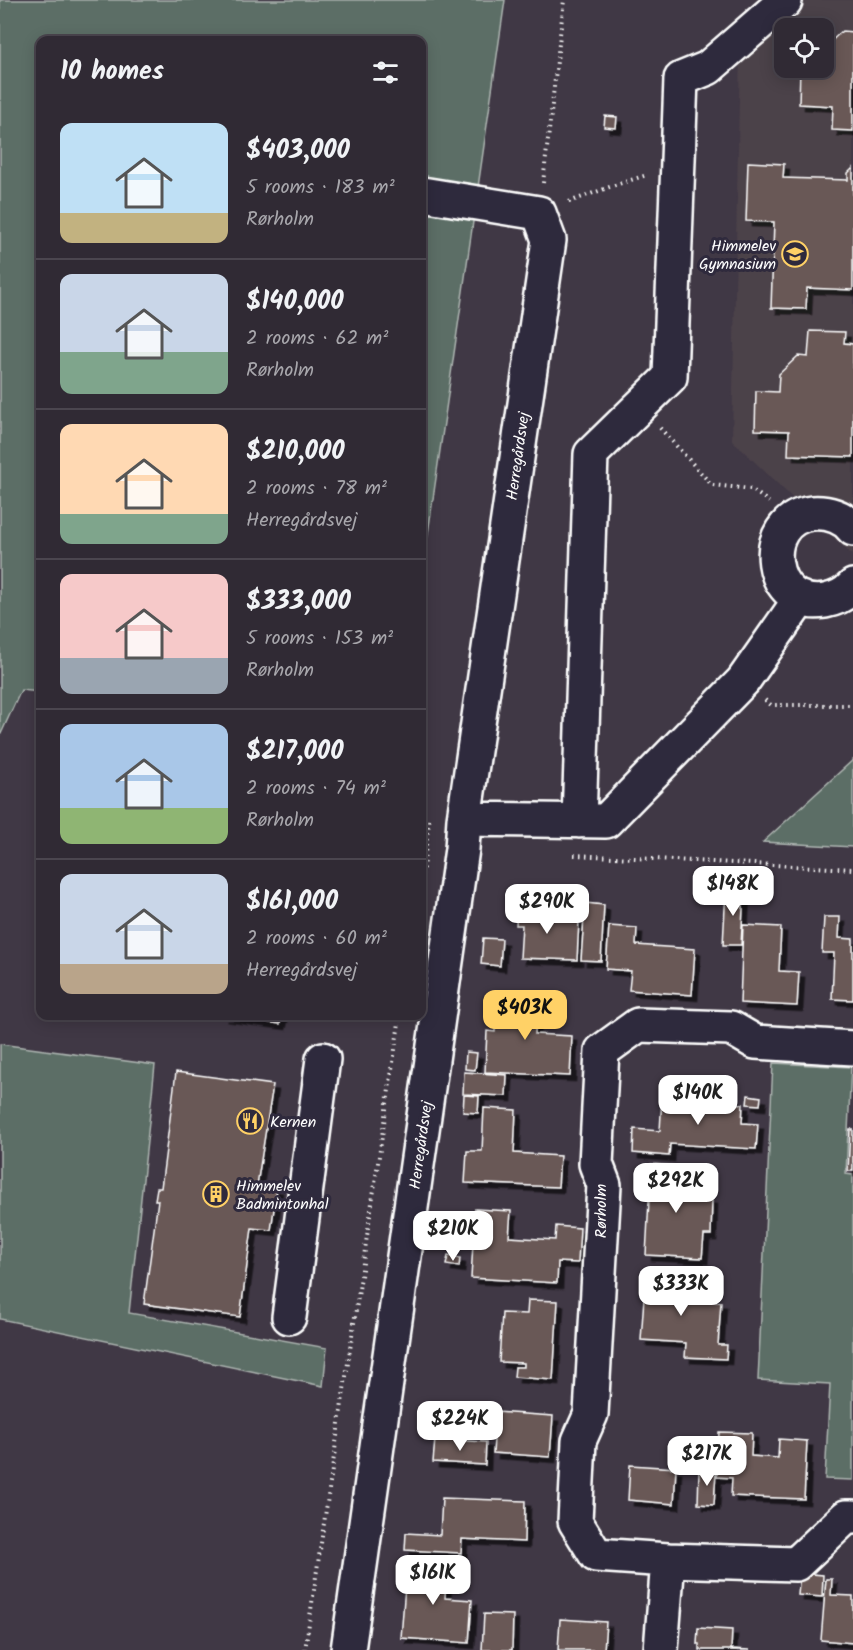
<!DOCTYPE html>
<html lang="en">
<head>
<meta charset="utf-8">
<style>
  :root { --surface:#302a34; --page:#38323c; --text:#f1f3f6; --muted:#a8a7ac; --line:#4b464f; --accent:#ffd166 }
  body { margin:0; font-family:Kalam,sans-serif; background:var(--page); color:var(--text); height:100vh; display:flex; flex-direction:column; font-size:22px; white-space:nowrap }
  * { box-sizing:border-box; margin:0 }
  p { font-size:20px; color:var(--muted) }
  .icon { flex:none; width:33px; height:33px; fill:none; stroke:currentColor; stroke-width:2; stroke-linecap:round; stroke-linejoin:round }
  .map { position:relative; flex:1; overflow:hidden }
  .drawer { position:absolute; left:36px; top:36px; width:390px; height:984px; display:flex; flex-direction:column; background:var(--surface); border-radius:12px; box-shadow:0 3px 15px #0003,0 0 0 2px var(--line) }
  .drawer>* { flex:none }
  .buttons { position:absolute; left:774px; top:18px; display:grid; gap:12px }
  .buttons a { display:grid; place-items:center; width:60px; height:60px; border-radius:12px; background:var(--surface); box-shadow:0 3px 15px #0003,0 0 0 2px var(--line); font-size:30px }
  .price { position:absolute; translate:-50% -51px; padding:0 14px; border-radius:12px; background:#fff; color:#222; font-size:20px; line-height:39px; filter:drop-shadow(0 2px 3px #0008) }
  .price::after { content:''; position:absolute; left:50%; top:36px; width:18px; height:14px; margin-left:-9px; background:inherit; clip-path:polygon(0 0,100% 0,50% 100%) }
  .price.selected { background:var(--accent); color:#111 }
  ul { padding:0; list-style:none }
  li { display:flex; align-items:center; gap:18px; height:150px; padding:0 24px }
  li+li { border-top:2px solid var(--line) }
  li span { display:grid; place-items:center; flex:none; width:168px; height:120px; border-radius:12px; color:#555 }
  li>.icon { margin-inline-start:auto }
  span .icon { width:72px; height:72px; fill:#fffc; stroke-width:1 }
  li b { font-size:26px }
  h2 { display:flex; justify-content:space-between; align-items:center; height:72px; padding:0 24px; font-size:26px }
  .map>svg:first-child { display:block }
  .built { fill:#4c424a; fill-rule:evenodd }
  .green { fill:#5c6e66; stroke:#aeb6b2; stroke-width:1.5 }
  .building { fill:#695857; stroke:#fff; stroke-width:1.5; filter:url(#shadow) }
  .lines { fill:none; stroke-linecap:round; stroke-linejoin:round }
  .minor-casing { stroke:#fff; stroke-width:38 }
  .path { stroke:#fff; stroke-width:4; stroke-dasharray:1.5 4.5; stroke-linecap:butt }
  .minor { stroke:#2f2a3d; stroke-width:33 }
  .labels { text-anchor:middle; stroke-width:6; stroke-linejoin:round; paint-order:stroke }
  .poi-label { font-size:16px; fill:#fff; stroke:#2f2a3d; text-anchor:start }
  .street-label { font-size:16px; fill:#fff; stroke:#2f2a3d }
</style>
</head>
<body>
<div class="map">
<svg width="853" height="1650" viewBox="0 0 853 1650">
  <defs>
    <filter id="shadow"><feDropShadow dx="5.5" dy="5.5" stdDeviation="0" flood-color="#0009"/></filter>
  </defs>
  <rect width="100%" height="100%" fill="#403845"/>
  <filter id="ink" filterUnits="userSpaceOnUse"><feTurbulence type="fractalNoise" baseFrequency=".0167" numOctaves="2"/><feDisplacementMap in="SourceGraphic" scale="12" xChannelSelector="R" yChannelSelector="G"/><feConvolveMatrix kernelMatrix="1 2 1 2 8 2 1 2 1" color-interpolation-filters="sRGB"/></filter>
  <g filter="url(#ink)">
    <path class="built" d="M796 0H853V556L732 440 740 51ZM784 28H824V68H784Z"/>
    <path class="green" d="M0 0H505L422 575V40H40V692L21 690 0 736Z
      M853 760V847L763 842Z
      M0 1044 155 1065 129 1313 327 1348 323 1386 0 1319Z
      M773 1063 851 1067 846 1174 853 1175V1480L825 1479 830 1384 758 1380Z"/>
    <path class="building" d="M853 24V131L832 130 833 106 799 104 800 68H824V48L842 31 853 32Z
      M605 116 617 117 616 128 604 127Z
      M748 162 784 164 783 178 848 180V173L853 168V290L807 288 806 309 771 308 774 222 746 221Z
      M810 331 845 332 844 343 853 344V457L788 455 789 431 755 430 756 391 778 392 779 374 798 356 808 357Z
      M726 889 744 890 741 945H723Z
      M585 903 604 905 601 961 581 960Z
      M517 905 546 906 545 919 579 920 577 960 520 958 522 925H516Z
      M824 917H840L839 938 853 939V1000L832 999 834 953H822Z
      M743 925 781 927 779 971 799 972 797 1006 740 1003Z
      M609 926 637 928 636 945 695 949 692 995 629 990 631 971 606 969Z
      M483 938 502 939 500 966 481 964Z
      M501 991 533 993 532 1006H536L535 1034 572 1036 570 1076 485 1072 487 1031 495 1032 496 1004H501Z
      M222 1016H282L280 1024Z
      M466 1052 477 1053 475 1070 465 1069Z
      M176 1072 273 1085 257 1185 277 1188 271 1230 252 1228 240 1317 144 1304 158 1200H155L157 1188H161Z
      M464 1072 507 1075 506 1096 463 1094Z
      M699 1093 730 1095V1103L743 1104 742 1123 758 1124 756 1149 670 1144 669 1156 633 1153 634 1129 660 1131 662 1097 698 1099Z
      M464 1095 479 1096 478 1113 463 1112Z
      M748 1095 761 1097 760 1105 747 1104Z
      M484 1108 516 1110 514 1153 560 1156 558 1187 465 1183 467 1151H482Z
      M850 1129H853V1171H848Z
      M651 1164 692 1167 690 1198 712 1199 711 1235H704L702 1258 646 1255Z
      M475 1209 511 1211 509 1237 555 1240 556 1226 580 1228 578 1263 558 1262 557 1283 471 1278Z
      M448 1256 460 1258 459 1267 446 1265Z
      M649 1272 691 1275 689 1300 721 1302 718 1345H727L726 1359 685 1357 686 1343 641 1340 644 1298 648 1299Z
      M528 1300 558 1301 553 1380 514 1377 515 1367H524V1363L499 1362 502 1313 527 1314Z
      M496 1412 553 1416 550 1457 493 1453Z
      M719 1432 752 1433 751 1456 778 1458 779 1439 807 1441 804 1499 731 1496 732 1478 717 1477Z
      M435 1439 486 1442 485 1465 433 1462Z
      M630 1465 676 1468 674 1504 628 1500Z
      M699 1470 716 1471 714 1505 698 1504Z
      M442 1498 525 1501 524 1542 462 1539 461 1553 405 1550 406 1533 440 1535Z
      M407 1559 447 1562 445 1598 472 1600 469 1643 401 1638Z
      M800 1573 823 1575 822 1597 798 1595Z
      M826 1579H832L831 1595 853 1596V1643L821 1640Z
      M484 1614 513 1615 512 1650H482Z
      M560 1619 606 1622 604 1650H558Z
      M698 1628 732 1630 731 1649 750 1650H699V1644H697Z"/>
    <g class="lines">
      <g class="minor-casing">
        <path id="minor" d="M853 529C843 516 827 512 812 513 755 520 768 611 825 601 836 599 846 594 853 586
          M464 819 606 821 743 681 801 598
          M579 821 591 454 670 377 681 79 708 68 785 1
          M853 1048 755 1042 731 1028 638 1025 602 1051 596 1164 604 1185 591 1414 579 1441 575 1521 596 1555 668 1560 796 1564 846 1517H853
          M289 1317 323 1059
          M348 1650 462 849 464 819 549 240 539 213 422 194
          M661 1650 668 1560"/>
      </g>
      <path class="path" d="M543 183 564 0
        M569 202 615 185 647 175
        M660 428 712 485 751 489 769 502
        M765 700 771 705H853
        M574 855 853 869
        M422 875 430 816
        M305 1650 400 1016"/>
      <use href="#minor" class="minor"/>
    </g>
  </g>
  <defs>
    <g id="university-ring" transform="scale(1.35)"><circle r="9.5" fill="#2f2a3d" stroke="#ffd166" stroke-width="1.5"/><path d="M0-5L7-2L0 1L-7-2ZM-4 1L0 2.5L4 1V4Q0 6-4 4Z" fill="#ffd166"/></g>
    <g id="restaurant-ring" transform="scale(1.35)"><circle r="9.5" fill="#2f2a3d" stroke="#ffd166" stroke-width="1.5"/><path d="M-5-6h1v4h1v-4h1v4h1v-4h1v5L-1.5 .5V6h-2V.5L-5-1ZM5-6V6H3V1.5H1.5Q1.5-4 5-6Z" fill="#ffd166"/></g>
    <g id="building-ring" transform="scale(1.35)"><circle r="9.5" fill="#2f2a3d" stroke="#ffd166" stroke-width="1.5"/><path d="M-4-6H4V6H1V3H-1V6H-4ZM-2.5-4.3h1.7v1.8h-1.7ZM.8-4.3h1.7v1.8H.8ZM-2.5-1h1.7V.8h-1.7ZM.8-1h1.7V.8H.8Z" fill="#ffd166"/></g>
  </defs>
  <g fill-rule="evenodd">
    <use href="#university-ring" x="795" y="254"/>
    <use href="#restaurant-ring" x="250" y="1121"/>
    <use href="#building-ring" x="216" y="1194"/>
  </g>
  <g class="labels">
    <g class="poi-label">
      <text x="776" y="251" text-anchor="end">Himmelev<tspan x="776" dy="18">Gymnasium</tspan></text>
      <text x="270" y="1127">Kernen</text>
      <text x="236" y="1191">Himmelev<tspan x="236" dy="18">Badmintonhal</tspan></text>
    </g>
    <g class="street-label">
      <text transform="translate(517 456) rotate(-82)" y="6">Herregårdsvej</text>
      <text transform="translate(420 1145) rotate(-82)" y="6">Herregårdsvej</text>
      <text transform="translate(600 1211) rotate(-90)" y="6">Rørholm</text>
    </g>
  </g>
</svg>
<div class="buttons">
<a><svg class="icon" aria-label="locate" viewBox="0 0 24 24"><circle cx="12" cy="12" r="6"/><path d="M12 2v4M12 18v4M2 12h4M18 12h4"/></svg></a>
</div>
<b class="price" style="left:733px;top:917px">$148K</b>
<b class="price" style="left:547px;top:935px">$290K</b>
<b class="price selected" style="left:525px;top:1041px">$403K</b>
<b class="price" style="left:698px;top:1126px">$140K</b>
<b class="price" style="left:676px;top:1214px">$292K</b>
<b class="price" style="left:453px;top:1262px">$210K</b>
<b class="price" style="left:681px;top:1317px">$333K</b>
<b class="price" style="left:460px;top:1452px">$224K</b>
<b class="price" style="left:707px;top:1487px">$217K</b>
<b class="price" style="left:433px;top:1606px">$161K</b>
<section class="drawer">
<h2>10 homes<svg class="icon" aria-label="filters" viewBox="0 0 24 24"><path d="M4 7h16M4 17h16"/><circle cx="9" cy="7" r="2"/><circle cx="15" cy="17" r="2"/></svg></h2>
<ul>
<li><span style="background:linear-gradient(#bfe0f5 75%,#c2b280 0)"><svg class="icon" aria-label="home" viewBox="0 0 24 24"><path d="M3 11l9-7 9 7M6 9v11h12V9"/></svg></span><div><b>$403,000</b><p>5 rooms · 183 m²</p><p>Rørholm</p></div></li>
<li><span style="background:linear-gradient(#c9d6e8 65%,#7fa58c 0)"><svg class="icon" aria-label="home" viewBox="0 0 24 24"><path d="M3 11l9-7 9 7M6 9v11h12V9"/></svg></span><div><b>$140,000</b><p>2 rooms · 62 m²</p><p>Rørholm</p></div></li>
<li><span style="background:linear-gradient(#ffd9b3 75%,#7fa58c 0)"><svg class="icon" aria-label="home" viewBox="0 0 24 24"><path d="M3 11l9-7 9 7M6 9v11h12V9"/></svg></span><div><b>$210,000</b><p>2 rooms · 78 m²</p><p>Herregårdsvej</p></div></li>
<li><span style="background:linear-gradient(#f6c9c9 70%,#9aa5b1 0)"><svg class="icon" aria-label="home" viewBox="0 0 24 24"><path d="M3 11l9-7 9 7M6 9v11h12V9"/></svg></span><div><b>$333,000</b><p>5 rooms · 153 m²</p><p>Rørholm</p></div></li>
<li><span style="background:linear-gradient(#a9c7e8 70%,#8fb573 0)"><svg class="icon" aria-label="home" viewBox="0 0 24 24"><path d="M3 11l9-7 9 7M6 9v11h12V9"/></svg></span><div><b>$217,000</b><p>2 rooms · 74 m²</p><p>Rørholm</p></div></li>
<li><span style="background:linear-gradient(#c9d6e8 75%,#b9a48a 0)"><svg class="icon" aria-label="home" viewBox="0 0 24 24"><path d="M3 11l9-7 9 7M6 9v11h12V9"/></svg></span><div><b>$161,000</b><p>2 rooms · 60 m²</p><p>Herregårdsvej</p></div></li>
</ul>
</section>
</div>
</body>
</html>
